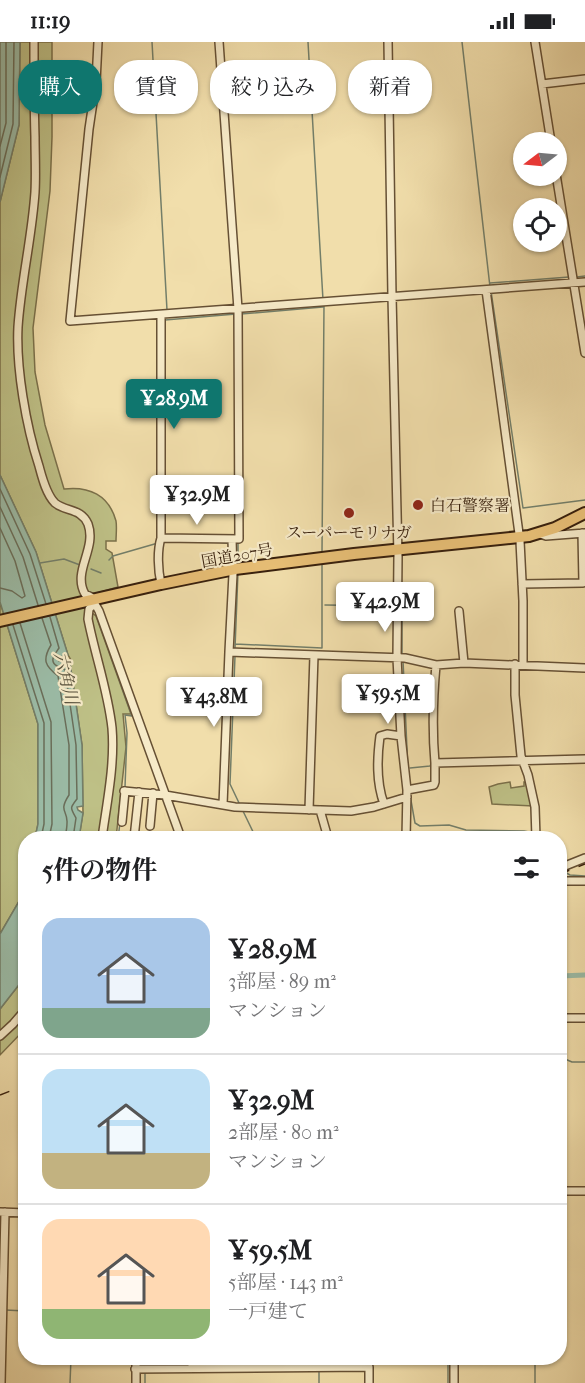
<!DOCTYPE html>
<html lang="ja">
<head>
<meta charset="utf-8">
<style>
  :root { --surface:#fff; --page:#f6f6f6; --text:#202124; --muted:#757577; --line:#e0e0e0; --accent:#0f766e }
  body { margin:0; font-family:"IM FELL French Canon","Noto Serif JP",serif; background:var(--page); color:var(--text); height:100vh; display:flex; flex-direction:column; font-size:22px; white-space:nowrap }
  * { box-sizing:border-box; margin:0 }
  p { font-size:20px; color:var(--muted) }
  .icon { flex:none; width:33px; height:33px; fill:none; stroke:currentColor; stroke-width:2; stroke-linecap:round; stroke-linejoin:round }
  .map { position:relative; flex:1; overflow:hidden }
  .panel { position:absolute; left:18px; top:789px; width:549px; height:534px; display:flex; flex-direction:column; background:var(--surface); border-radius:24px; box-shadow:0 2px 4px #0004 }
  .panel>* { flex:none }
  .top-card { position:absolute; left:18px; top:18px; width:549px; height:54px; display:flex; gap:12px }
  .needle { width:39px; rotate:254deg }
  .fabs { position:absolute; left:513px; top:90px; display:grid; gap:12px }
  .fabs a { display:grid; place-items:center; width:54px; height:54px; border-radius:50%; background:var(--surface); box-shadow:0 2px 4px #0004; font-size:30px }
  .price { position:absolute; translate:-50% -51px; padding:0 14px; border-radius:6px; background:#fff; color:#222; font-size:20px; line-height:39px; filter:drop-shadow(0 2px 3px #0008) }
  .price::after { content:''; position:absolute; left:50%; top:36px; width:18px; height:14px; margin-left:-9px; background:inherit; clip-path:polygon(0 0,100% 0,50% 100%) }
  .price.on { background:var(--accent); color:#fff }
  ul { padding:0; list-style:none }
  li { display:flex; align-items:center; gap:18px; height:150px; padding:0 24px }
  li+li { border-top:2px solid var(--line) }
  li span { display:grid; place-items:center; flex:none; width:168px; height:120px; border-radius:18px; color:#555 }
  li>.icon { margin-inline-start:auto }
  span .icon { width:72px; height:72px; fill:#fffc; stroke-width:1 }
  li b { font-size:26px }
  h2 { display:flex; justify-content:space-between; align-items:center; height:72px; padding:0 24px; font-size:26px }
  .pill { padding:0 21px; border-radius:24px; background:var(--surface); box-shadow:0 2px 4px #0004; font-size:21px; line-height:54px }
  .pill.on { background:var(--accent); color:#fff }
  .status { display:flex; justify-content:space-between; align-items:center; height:42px; padding:0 30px; background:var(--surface); direction:ltr }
  .status svg { height:16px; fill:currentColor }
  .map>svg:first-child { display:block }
  .green { fill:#bec086; stroke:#7b704a; stroke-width:1.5 }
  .water { fill:#9bbca7; stroke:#737e69; stroke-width:1.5 }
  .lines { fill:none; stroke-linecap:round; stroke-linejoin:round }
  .shore { stroke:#6a6e5a; stroke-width:1.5 }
  .stream { stroke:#737e69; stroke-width:1.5 }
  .canal { stroke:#9bbca7; stroke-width:5 }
  .minor-casing { stroke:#665034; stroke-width:10 }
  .highway-casing { stroke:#38200d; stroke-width:14 }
  .minor { stroke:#f6eac8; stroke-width:7 }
  .highway { stroke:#e8bf76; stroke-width:10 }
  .rail { stroke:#38200d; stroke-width:1.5; stroke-dasharray:10 10; stroke-linecap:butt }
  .poi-dot { fill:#8f2418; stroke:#f6eac8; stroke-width:2 }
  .labels { text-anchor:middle; stroke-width:4.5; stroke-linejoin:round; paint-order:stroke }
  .poi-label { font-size:16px; fill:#38200d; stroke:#f6eac8; text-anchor:start }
  .street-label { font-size:16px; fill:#38200d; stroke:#f6eac8 }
  .water-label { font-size:18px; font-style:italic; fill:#564f3b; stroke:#f6eac8 }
</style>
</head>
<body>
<div class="status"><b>11:19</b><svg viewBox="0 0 49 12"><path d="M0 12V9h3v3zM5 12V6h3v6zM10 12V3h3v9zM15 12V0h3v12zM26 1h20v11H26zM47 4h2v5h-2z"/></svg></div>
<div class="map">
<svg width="585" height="1341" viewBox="0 0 585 1341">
  <rect width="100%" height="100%" fill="#f1deab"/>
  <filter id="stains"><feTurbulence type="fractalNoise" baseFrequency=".00333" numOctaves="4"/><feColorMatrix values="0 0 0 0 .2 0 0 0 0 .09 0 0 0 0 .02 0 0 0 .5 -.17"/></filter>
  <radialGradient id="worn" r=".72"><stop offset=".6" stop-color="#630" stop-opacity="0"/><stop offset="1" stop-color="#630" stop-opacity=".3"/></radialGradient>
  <path class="green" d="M20 0H52V95L50 149 33 286 35 330 45 383 64 447C89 444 109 453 116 479 117 485 116 493 116 499H106V507L112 511 118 545 86 554 87 567 96 574 131 672H123L126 705 116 796H79L83 771 82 703 70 621 71 618 68 613 36 510 0 433V160L19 83Z
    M0 560 38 682V782L35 796H26L25 838 21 856 0 892Z
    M510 740 511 746 524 744V740H528L533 764 492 762 489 745 498 742Z
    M25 935V987L0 1013V967Z"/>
  <path class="water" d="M0 0H20L19 83 0 160Z
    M0 433 36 510 68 613 59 615V619L70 621 82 703 83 764 77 765 78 768 83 771 79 796H35L38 782V682L0 560Z
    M25 838V935L0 967V892L21 856Z"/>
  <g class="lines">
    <path class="shore" d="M0 104 6 81V0
      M0 135 13 82 14 0
      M0 447 30 512 46 562
      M0 465 23 515 38 563
      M0 486 15 519 25 554 22 556 12 549 0 546
      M50 575 59 606C56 611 48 619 57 624 60 626 63 626 65 628L76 703 77 757C70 766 70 765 76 776L73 796
      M42 576 51 603C42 618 45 624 58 634L69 703V753C58 770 68 768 67 781 67 786 66 791 65 796
      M20 581 51 680 52 782 49 796
      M13 583 44 681V782L41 796"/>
    <path class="stream" d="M152 0 167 268
      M308 0 323 258
      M462 0 490 245
      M577 235 585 234
      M490 241 569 235
      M491 249 523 466 585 458
      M241 272 323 265
      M164 491 165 278 236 272
      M216 500 229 501
      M234 501H238V522
      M322 510 324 263
      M109 518 113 514 158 501
      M40 521 64 517 80 523
      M91 527 101 531
      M325 563 395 564
      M400 564H402V613
      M97 574 132 674 125 673 127 691 125 745
      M235 602 322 606V521
      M235 606 238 530
      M235 614 230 742 240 763
      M403 618 408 730
      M487 716 518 715
      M410 726 430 724 432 720
      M410 753 415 781 420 784 449 783 466 788 524 789 529 790 533 796
      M242 767 256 796
      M118 796 120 781
      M563 829 570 833 585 834
      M560 1009 565 1017 572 1020H585
      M5 1268 26 1269
      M233 1316V1323
      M448 1316V1341
      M535 1316V1341
      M319 1322V1316
      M145 1325 146 1316
      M70 1341 71 1316
      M145 1341V1330
      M319 1341V1327"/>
    <path class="canal" d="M560 934 585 933"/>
    <g class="minor-casing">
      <path id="minor" d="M34 0C34 32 34 64 35 95 35 113 36 132 35 150 32 195 21 240 18 285 16 326 26 384 39 424 42 435 46 452 55 461 66 470 81 466 88 482 97 507 72 529 85 552L91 555 99 569 181 796
        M98 0 96 40 89 87 70 279 585 240
        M388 0 392 254 398 514 397 616 401 694 407 748 406 796
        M535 0 551 100
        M542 42 585 37
        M556 132 585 311
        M486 248 520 499 523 559V623
        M540 492 546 494 585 491
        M161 496 239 497 238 267 219 0
        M161 542C158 528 157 509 161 496V273
        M522 542 583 541 582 491
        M93 558V563L89 567 88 577C95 613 108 649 112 686 115 722 107 760 102 796
        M459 569 464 621
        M229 610 405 616 436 623 464 621 585 626
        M515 622V653L521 714 528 733 535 765 536 796
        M436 623C433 656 432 688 435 721L585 717
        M407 748 434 743 435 740V721
        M124 749 165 753 235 765 320 768 328 796
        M384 762C376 740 377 717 380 694L387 692 401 694
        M223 763 229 610 233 532 232 497
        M309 768 314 613
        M321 768 351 769 374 765 407 755
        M122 780 125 749
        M150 784 153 751
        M134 796 139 750
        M560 826 585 816
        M560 839H585
        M560 976H585
        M0 994 13 982 26 967
        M560 1149H585
        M0 1170 26 1171
        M136 1316V1341
        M192 1316V1326
        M281 1316V1325
        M454 1316V1341
        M135 1327 369 1325V1341
        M1 1341 5 1170"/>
    </g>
    <g class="highway-casing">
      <path id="highway" d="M0 579 161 542 235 527 354 512 529 494 555 486 585 471"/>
    </g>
    <use href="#minor" class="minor"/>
    <use href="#highway" class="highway"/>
    <path class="rail" d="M560 832 585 822
      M0 1053 26 1043"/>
  </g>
  <g class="poi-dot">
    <circle cx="418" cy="463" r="6"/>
    <circle cx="349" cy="471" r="6"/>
  </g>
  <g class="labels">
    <g class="poi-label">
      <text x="430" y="469">白石警察署</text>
      <text x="349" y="496" text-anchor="middle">スーパーモリナガ</text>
    </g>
    <g class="street-label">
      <text transform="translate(237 513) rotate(-10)" y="6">国道207号</text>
    </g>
    <g class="water-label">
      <text transform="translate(66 636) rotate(76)" y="6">六角川</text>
    </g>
  </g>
  <rect width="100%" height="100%" filter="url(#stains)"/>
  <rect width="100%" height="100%" fill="url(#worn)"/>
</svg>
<div class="fabs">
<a><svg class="needle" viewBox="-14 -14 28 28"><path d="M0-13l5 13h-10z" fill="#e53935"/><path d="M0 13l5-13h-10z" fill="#757577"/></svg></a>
<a><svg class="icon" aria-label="locate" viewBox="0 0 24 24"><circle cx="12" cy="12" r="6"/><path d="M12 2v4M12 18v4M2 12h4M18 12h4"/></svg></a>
</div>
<b class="price on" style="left:174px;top:388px">¥28.9M</b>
<b class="price" style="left:197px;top:484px">¥32.9M</b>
<b class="price" style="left:385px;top:591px">¥42.9M</b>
<b class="price" style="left:388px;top:683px">¥59.5M</b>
<b class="price" style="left:214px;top:686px">¥43.8M</b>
<div class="top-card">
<a class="pill on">購入</a>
<a class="pill">賃貸</a>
<a class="pill">絞り込み</a>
<a class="pill">新着</a>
</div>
<section class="panel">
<h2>5件の物件<svg class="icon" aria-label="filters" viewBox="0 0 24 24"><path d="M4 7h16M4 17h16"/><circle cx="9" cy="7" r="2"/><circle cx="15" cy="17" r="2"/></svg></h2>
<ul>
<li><span style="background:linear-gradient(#a9c7e8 75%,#7fa58c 0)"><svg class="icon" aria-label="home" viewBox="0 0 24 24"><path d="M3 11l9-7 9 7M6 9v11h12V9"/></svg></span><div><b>¥28.9M</b><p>3部屋 · 89 m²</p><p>マンション</p></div></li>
<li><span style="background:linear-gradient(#bfe0f5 70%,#c2b280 0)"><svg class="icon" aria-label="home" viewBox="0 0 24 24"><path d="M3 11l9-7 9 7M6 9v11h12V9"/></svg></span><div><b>¥32.9M</b><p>2部屋 · 80 m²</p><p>マンション</p></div></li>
<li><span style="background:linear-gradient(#ffd9b3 75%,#8fb573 0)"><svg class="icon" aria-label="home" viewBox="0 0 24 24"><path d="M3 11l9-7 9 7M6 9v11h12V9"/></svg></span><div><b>¥59.5M</b><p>5部屋 · 143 m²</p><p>一戸建て</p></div></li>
</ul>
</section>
</div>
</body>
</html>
